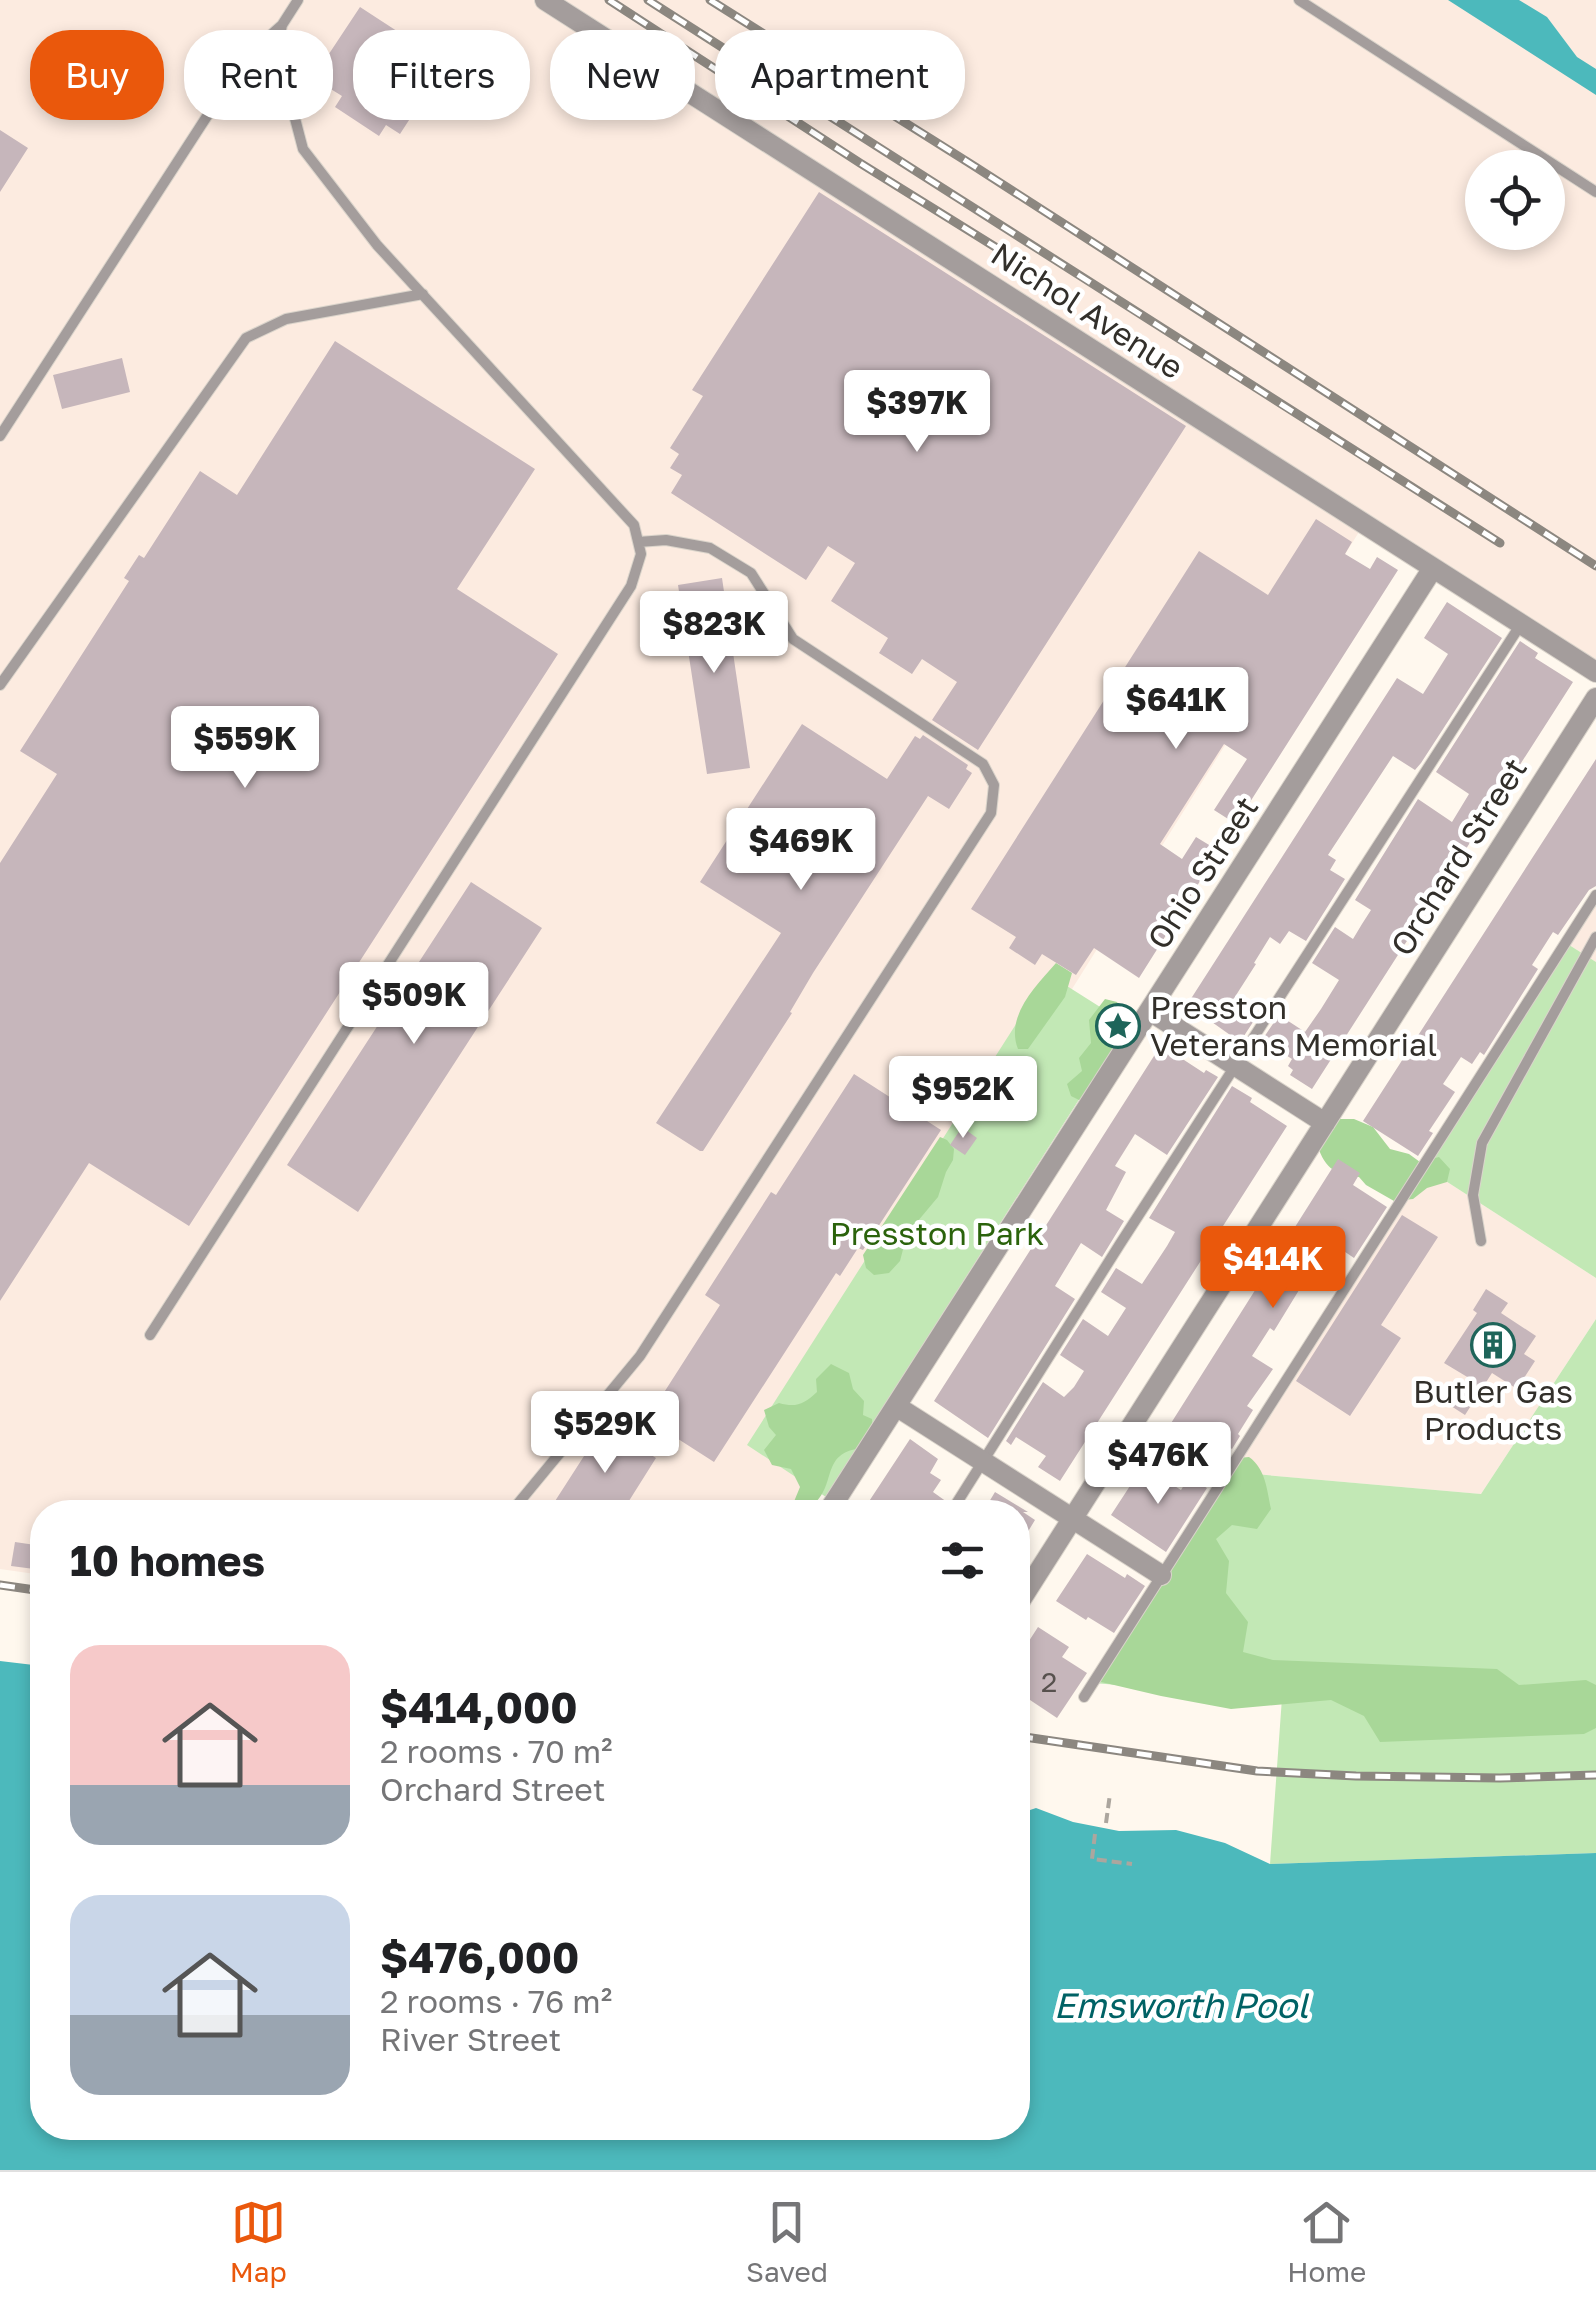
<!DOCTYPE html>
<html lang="en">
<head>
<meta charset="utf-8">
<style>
  :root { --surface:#fff; --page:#f2f2f2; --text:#202124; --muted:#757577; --line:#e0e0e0; --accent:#ea580c }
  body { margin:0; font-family:"Golos Text",sans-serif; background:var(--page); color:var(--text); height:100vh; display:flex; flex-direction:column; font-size:38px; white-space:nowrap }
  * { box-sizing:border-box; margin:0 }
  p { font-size:32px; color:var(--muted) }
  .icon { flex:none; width:55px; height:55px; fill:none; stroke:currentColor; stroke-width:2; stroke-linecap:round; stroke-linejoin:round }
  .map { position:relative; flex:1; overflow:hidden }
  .side { position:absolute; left:30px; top:1500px; width:1000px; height:640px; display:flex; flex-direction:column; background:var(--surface); border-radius:40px; box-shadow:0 5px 15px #0003 }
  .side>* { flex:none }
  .banner { position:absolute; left:30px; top:30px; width:1000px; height:90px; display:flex; gap:20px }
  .fabs { position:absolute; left:1465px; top:150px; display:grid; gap:20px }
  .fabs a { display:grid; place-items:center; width:100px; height:100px; border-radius:50%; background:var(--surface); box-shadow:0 5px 15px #0003; font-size:50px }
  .price { position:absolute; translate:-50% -85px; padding:0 22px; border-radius:10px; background:#fff; color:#222; font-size:32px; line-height:65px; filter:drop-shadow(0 2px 5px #0008) }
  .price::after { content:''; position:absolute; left:50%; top:60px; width:30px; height:22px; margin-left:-15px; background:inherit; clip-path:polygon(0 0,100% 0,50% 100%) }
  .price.current { background:var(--accent); color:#fff }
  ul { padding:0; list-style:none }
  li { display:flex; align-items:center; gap:30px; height:250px; padding:0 40px }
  li span { display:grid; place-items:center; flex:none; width:280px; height:200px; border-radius:30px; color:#555 }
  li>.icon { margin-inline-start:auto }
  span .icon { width:120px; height:120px; fill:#fffc; stroke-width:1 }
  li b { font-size:42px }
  h2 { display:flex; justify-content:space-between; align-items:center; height:120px; padding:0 40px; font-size:42px }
  .chip { padding:0 35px; border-radius:40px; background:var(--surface); box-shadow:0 5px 15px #0003; font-size:35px; line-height:90px }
  .chip.current { background:var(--accent); color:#fff }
  .tabs { display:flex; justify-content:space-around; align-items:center; height:140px; border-top:2px solid var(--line); background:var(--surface); font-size:28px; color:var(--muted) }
  .tabs a { display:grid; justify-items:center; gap:5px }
  .tabs .current { color:var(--accent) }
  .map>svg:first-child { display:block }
  .industrial { fill:#fcebe0; fill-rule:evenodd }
  .green { fill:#c2e8b5 }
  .forest { fill:#a8d798 }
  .water { fill:#4cb9bc }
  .building { fill:#c6b6bb }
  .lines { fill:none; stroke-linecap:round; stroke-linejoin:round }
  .lane-casing { stroke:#dad4cb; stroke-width:12 }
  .street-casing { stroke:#dad4cb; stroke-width:22 }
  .path { stroke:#aca69e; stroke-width:4; stroke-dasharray:10 5; stroke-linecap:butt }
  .lane { stroke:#a49d9c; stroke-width:10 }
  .street { stroke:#a49d9c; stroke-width:20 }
  .rail-casing { stroke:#8c8780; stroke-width:9 }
  .rail { stroke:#fff; stroke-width:5; stroke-dasharray:15; stroke-linecap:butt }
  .labels { text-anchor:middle; stroke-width:9; stroke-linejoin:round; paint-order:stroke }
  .number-label { font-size:28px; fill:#57514e }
  .street-label { font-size:32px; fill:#322f2a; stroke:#fff }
  .poi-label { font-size:32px; fill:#322f2a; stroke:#fff; text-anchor:start }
  .park-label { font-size:32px; fill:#2b630c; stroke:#fff }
  .water-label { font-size:35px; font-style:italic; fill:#006265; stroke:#fff }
</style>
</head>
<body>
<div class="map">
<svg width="1596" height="2170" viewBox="0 0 1596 2170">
  <rect width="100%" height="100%" fill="#fff8ee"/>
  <path class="industrial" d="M0 0H1596V672L1364 524 1072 989 748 1444 814 1489 799 1512H42V1575L0 1569ZM1482 168H1548V232H1482Z
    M1596 895V962L1566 943Z
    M1424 1167 1596 1278V1319L1481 1494 1242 1473 1231 1466Z"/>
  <path class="green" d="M1566 943 1596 962V1278L1424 1167Z
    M1048 974 1127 1024 826 1497 747 1445Z
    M1596 1319V1853L1270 1864 1282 1698 1093 1683 1243 1473 1481 1494Z"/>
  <path class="forest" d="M1056 963 1072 973 1065 997 1028 1049H1018C1005 1016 1036 986 1056 963Z
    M1105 999 1117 1002 1124 1015 1118 1030 1125 1048 1081 1101 1071 1096 1067 1084 1082 1071 1079 1058 1091 1043 1089 1020Z
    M1001 1057 1003 1075 970 1119 965 1123 958 1122 954 1117 956 1109 987 1058Z
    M1331 1119H1354L1373 1127 1390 1149 1409 1154 1420 1162 1439 1157 1450 1169 1447 1182 1427 1188 1413 1199 1394 1201 1366 1185 1359 1177C1332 1174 1324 1167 1316 1141Z
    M940 1137 947 1140 954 1149 953 1160 946 1172 938 1197 907 1234 900 1261 889 1273 874 1275 866 1268 863 1255Z
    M831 1364 849 1373 853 1389 864 1401 863 1415 872 1419 873 1433 863 1448C822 1452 836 1480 817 1501 813 1505 807 1507 803 1510L793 1504 800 1487 791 1469 772 1465 764 1450 776 1435 769 1427 764 1410 779 1403C796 1408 804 1404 817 1392L816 1379Z
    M1249 1457C1266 1469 1267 1491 1271 1509L1257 1529 1232 1525 1216 1539 1229 1561 1226 1593 1248 1622 1243 1652 1273 1660 1497 1669 1519 1685 1586 1680 1596 1685V1728L1584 1734 1380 1742 1364 1716 1331 1700 1231 1709 1161 1696 1097 1681 1238 1458Z"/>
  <path class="water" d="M1448 0H1519L1547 17 1577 57 1596 69V95Z
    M0 1661 42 1666V2128H1018V1814L1036 1808 1073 1822 1119 1831 1176 1830 1225 1843 1270 1864 1596 1853V2170H0Z"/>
  <path class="building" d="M360 7 446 63 400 134 386 125 379 136 335 107 342 96 313 78Z
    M0 130 28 148 0 192Z
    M819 192 1186 426 978 750 932 720 957 682 922 659 912 674 879 653 888 638 831 601 855 563 828 546 806 580 671 493 682 475 670 468 679 454 670 448 703 396 692 390Z
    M335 341 535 469 457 589 558 654 189 1226 89 1163 0 1301V863L57 774 20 751 129 581 124 578 139 555 144 558 200 471 237 495Z
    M122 358 130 392 62 409 53 375Z
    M1316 519 1352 542 1345 554 1370 569 1377 557 1398 570 1236 824 1214 810 1247 759 1224 744 1160 844 1182 859 1196 837 1219 851 1139 978 1094 948 1076 975 1042 954 1035 965 1009 948 1016 937 971 909 1199 551 1268 595Z
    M722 578 750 768 707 774 678 585Z
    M1447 602 1502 638 1421 763 1415 770 1393 756 1328 855 1336 860 1330 870 1345 879 1306 941 1289 931 1280 944 1270 937 1254 963 1256 964 1231 1003 1255 1019 1240 1042 1209 1020 1208 1022 1185 1008 1397 678 1423 694 1448 654 1424 638Z
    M1520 641 1538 653 1535 658 1573 682 1312 1089 1290 1075 1293 1070 1288 1066 1292 1059 1262 1040 1279 1015 1305 1032 1321 1009 1339 980 1312 963 1335 927 1353 939 1362 924 1371 910 1355 900 1418 799 1452 822 1469 794 1436 772Z
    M802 724 887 779 915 736 920 739 923 735 968 765 966 769 972 773 949 809 928 796 813 973 790 1012 792 1013 703 1151H700L656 1123 781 933 700 882Z
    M1596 759V886L1589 890 1558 935 1553 932 1532 965 1538 969 1484 1055 1480 1052 1472 1064 1461 1057 1443 1084 1455 1092 1429 1131 1433 1133 1418 1156 1363 1121Z
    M471 882 542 928 358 1212 287 1165Z
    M1161 1045 1204 1073 1206 1070 1218 1077 1167 1155 1135 1134 1115 1166 1126 1172 1106 1210 1124 1221 1102 1257 1081 1243 1055 1286 1075 1299 988 1438 934 1401Z
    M854 1074 941 1130 863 1250 858 1248 840 1276 836 1273 714 1462 647 1419 720 1305 705 1295 771 1192 776 1195Z
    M1232 1086 1252 1098 1250 1102 1287 1126 1060 1481 1038 1467 1046 1456 1016 1437 1011 1445 1006 1441 1043 1382 1064 1397 1074 1387 1084 1371 1060 1355 1083 1319 1108 1336 1126 1308 1101 1292 1116 1268 1142 1284 1167 1246 1175 1232 1149 1218Z
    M962 1127 977 1138 965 1155 950 1145Z
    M1338 1159 1360 1173 1353 1185 1387 1207 1354 1258 1329 1241 1274 1331 1270 1328 1252 1356 1273 1369 1247 1406 1253 1410 1238 1434 1240 1436 1232 1449 1206 1433 1198 1446 1190 1440 1182 1452 1161 1439Z
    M1402 1215 1438 1237 1381 1325 1401 1338 1350 1416 1296 1381Z
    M1486 1289 1508 1303 1501 1313 1536 1336 1524 1354 1535 1361 1517 1389 1492 1373 1465 1415 1451 1406 1469 1378 1444 1363 1477 1313 1473 1310Z
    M604 1425 656 1458 622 1512H548Z
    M910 1439 938 1459 930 1473 941 1480 933 1492 947 1502 942 1512H862Z
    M1143 1466 1181 1490 1189 1477 1207 1488 1166 1552 1111 1515Z
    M995 1492 1028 1512H1023L1035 1520 1018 1548V1512H983Z
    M15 1542 42 1546V1570L11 1566Z
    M1087 1554 1125 1578 1127 1574 1145 1586 1114 1633 1088 1617 1086 1620 1056 1601Z
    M1038 1627 1069 1647 1062 1657 1087 1673 1057 1718 1018 1692V1658Z"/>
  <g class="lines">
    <g class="lane-casing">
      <path id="lane" d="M1299 0 1596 192
        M0 436 244 59 282 25
        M0 685 246 338 286 319 423 294
        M1481 1241 1473 1195 1482 1143 1596 937
        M150 1335 631 586 641 554 634 525 377 245 303 149 277 50 282 25 298 0
        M511 1512 640 1356 991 813 994 785 983 764 793 639 751 573 710 548 666 540 638 542
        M951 1512 1120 1244 1521 624
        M1084 1697 1596 895"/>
    </g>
    <g class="street-casing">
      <path id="street" d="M545 0 1596 672
        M1150 1011 1325 1123
        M896 1406 1161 1575
        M828 1512 1433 568
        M1018 1604 1596 698"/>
    </g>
    <path class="path" d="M1106 1823 1110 1794
      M1095 1834 1092 1859 1132 1864"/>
    <use href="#lane" class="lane"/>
    <use href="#street" class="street"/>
    <g class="rail-casing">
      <path id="rail" d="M609 0 860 163 1029 268
        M648 0C932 181 1215 363 1500 543
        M710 0 974 166 1596 566
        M0 1585 42 1591
        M1018 1736 1257 1771 1356 1776 1500 1778 1596 1775"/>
    </g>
    <use href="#rail" class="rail"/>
  </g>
  <defs>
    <g id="sight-ring" transform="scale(2.25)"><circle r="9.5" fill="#fff" stroke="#1e655a" stroke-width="1.5"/><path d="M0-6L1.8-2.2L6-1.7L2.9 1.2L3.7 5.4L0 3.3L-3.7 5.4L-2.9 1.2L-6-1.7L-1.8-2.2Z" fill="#1e655a"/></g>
    <g id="building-ring" transform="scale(2.25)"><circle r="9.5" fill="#fff" stroke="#1e655a" stroke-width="1.5"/><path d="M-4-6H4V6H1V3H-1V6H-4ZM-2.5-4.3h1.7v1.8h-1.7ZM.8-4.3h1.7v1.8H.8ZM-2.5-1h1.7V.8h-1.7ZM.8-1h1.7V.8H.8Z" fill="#1e655a"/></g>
  </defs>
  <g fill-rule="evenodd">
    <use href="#sight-ring" x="1118" y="1026"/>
    <use href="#building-ring" x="1493" y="1345"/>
  </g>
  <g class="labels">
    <g class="number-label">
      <text x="1049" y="1692">2</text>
    </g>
    <g class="street-label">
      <text transform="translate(1087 311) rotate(33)" y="11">Nichol Avenue</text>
      <text transform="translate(1459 857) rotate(-58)" y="11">Orchard Street</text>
      <text transform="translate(1203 873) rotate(-57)" y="11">Ohio Street</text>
    </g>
    <g class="poi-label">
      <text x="1150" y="1019">Presston<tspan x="1150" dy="37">Veterans Memorial</tspan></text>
      <text x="1493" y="1403" text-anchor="middle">Butler Gas<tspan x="1493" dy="37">Products</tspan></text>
    </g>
    <g class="park-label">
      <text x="937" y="1245">Presston Park</text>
    </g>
    <g class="water-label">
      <text x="1181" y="2018">Emsworth Pool</text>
    </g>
  </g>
</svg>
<div class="fabs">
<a><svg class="icon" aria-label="locate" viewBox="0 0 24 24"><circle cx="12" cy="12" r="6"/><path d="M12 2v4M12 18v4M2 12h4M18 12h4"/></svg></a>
</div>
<b class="price" style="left:917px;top:455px">$397K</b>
<b class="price" style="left:714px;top:676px">$823K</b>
<b class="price" style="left:1176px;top:752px">$641K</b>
<b class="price" style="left:245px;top:791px">$559K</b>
<b class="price" style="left:801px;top:893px">$469K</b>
<b class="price" style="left:414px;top:1047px">$509K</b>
<b class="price" style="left:963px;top:1141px">$952K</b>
<b class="price current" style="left:1273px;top:1311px">$414K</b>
<b class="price" style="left:605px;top:1476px">$529K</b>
<b class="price" style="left:1158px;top:1507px">$476K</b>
<div class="banner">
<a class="chip current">Buy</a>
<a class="chip">Rent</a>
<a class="chip">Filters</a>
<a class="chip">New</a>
<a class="chip">Apartment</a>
</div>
<section class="side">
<h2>10 homes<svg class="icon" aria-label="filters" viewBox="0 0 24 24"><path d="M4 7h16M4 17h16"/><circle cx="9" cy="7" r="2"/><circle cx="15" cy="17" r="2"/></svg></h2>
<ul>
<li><span style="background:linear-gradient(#f6c9c9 70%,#9aa5b1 0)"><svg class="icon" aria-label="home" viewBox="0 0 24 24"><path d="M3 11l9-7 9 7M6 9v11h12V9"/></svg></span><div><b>$414,000</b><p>2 rooms · 70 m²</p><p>Orchard Street</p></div></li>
<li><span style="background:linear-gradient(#c9d6e8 60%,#9aa5b1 0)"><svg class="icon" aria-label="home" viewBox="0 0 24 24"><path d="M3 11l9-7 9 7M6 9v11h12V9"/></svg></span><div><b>$476,000</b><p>2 rooms · 76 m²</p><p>River Street</p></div></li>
</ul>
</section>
</div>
<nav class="tabs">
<a class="current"><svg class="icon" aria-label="map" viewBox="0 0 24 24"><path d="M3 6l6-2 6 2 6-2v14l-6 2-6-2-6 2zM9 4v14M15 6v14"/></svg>Map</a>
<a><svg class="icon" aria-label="saved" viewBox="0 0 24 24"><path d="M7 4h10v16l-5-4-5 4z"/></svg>Saved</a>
<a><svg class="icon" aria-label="home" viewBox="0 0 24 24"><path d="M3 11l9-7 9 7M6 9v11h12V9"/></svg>Home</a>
</nav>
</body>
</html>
